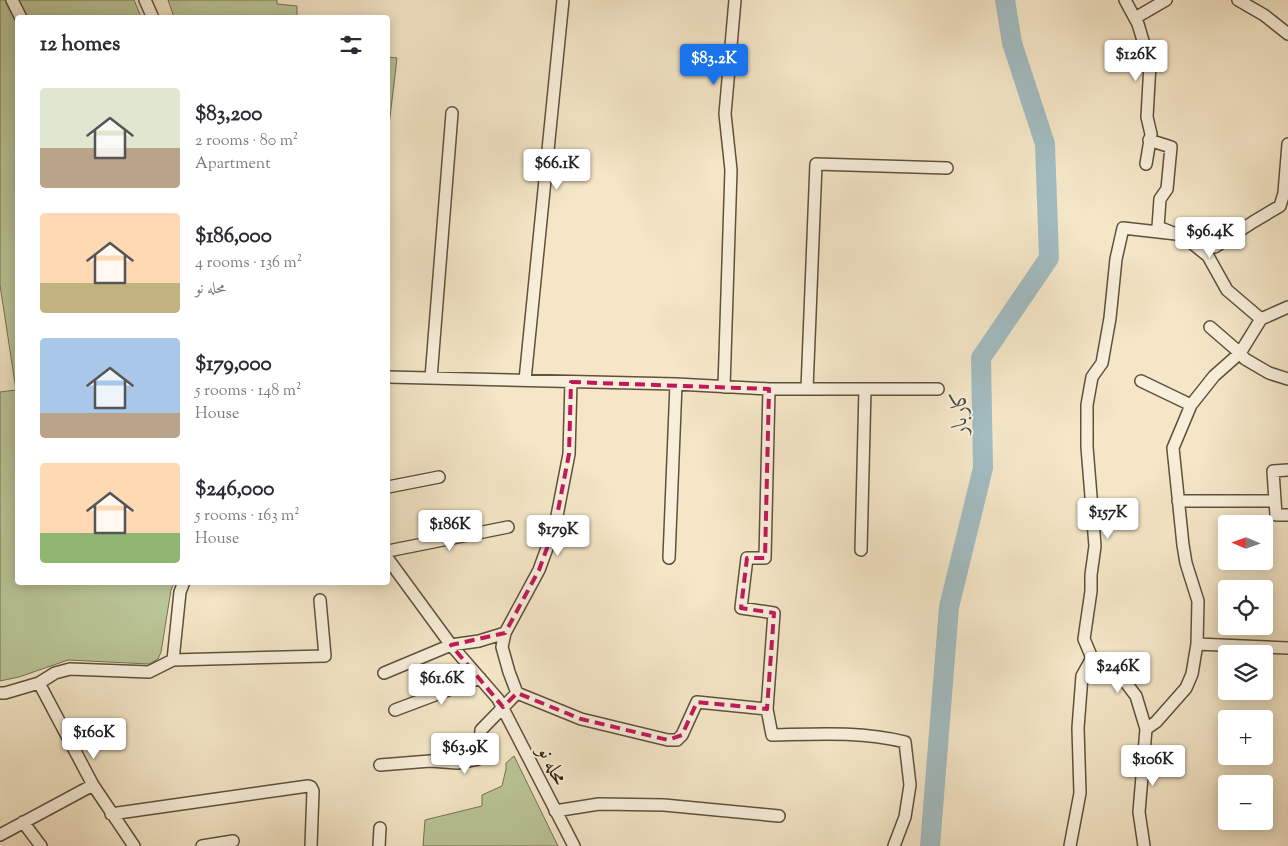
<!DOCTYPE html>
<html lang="en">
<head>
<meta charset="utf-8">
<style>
  :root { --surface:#fff; --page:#f7f7f7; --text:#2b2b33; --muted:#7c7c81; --accent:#1a73e8 }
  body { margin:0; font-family:"Sorts Mill Goudy",Amiri,serif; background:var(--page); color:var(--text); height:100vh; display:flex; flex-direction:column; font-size:19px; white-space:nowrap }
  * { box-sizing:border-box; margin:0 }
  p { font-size:16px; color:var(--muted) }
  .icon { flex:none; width:28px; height:28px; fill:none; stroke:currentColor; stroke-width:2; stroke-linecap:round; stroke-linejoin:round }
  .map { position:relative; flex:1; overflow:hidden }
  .drawer { position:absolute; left:15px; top:15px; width:375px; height:570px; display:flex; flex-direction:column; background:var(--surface); border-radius:5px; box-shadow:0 2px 12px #0003 }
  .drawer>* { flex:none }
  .needle { width:32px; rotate:272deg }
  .fabs { position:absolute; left:1218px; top:515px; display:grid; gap:10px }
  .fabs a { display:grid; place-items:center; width:55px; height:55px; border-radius:5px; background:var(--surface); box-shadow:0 2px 12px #0003; font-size:25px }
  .price { position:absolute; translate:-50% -42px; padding:0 11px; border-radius:5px; background:#fff; color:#222; font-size:16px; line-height:32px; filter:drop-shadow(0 1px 2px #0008) }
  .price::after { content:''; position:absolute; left:50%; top:30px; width:15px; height:11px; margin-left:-8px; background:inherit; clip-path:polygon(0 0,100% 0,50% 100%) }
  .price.active { background:var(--accent); color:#fff }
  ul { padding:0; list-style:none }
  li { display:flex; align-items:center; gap:15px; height:125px; padding:0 25px }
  li span { display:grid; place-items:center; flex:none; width:140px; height:100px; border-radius:5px; color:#555 }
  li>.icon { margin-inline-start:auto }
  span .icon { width:60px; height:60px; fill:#fffc; stroke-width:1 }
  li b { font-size:21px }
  h2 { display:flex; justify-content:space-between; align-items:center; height:60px; padding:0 25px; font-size:21px }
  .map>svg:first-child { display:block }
  .green { fill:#bac597; stroke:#747252 }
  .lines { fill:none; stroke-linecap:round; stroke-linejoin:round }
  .river { stroke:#a2bcc1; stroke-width:20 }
  .minor-casing { stroke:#5f513c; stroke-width:14 }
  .minor { stroke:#f8efdb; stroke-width:11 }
  .marked { fill:none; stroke:#c2185b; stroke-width:4; stroke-dasharray:10 6; stroke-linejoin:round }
  .labels { text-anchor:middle; stroke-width:4; stroke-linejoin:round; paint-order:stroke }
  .street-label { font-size:21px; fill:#2d1f0e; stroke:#f8efdb }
  .water-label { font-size:22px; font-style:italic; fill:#504e44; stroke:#f8efdb }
</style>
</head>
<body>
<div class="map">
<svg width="1288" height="846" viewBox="0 0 1288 846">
  <rect width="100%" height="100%" fill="#f4e6c7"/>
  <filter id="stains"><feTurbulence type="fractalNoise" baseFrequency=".004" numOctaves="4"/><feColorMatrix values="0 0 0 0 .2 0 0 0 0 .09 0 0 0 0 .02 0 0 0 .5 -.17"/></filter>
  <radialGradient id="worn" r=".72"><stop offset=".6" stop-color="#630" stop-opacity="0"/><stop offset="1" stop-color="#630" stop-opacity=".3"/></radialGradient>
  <path class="green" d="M0 0H134L141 17 18 18V582L174 583 171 590 161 652 158 659 149 664 68 660 19 677 0 681V392L16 390 0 285Z
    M168 0H277V4L297 6V17H174Z
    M388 57 397 58 388 134Z
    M514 756 558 846H423L425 820 482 806V795L502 786 506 769V763Z"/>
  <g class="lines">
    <path class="river" d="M930 846 949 607 983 468 981 358 1049 258 1045 144 1012 43 1005 0"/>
    <g class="minor-casing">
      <path id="minor" d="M12 0 21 18
        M145 0 153 18
        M1125 0 1138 24 1150 64 1147 117 1151 134 1146 164
        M1238 0 1264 15 1288 34
        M1135 18 1166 0
        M1149 140 1171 147 1167 189 1160 199 1158 227 1176 234 1190 242 1215 247 1253 222 1280 206 1284 193 1288 144
        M1193 244 1208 256 1227 290 1261 319
        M1210 327 1240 353 1245 359 1269 373 1288 379
        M388 377 676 384 769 389H938
        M431 378 452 113
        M525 380 563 0
        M1141 381 1191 405
        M724 387 731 170 725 114 735 0
        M769 389 765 558H747L741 608 774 613 767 709 772 735C816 734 861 731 905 742L910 785 905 817 894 846
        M807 389 816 164 947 168
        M1288 470 1273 471 1276 515H1288
        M388 487 439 477
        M1178 501H1275
        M861 550 865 389
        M388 551 508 527
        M669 558 676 384
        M388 559 451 645 498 699 574 846
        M1197 644 1288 648
        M1092 658 1120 675 1136 696 1146 729 1139 812 1144 846
        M173 660 325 656 320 600
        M384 673 451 645 479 641 505 633
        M39 683 93 785 134 846
        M0 693H5L39 683 55 673 70 669 149 672 173 660 180 592 184 582
        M517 693 581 719 668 740H677L682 735 697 702 767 709
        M395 710 480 678
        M1146 729 1156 722 1186 688 1192 674 1197 644 1198 601 1186 563 1183 545 1173 448 1191 405 1214 376 1240 353 1261 319 1288 307
        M380 765 430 761 457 763 478 759 481 730 517 693 509 672 502 647 505 633 539 570 555 526 569 454 571 382
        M555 811 599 804 664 805 779 816
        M111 814 308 786 311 787 313 791 311 846
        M23 822 41 846
        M0 835 93 785
        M202 846 233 841
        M379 846 380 828
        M1070 846 1080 793 1078 728 1082 676 1092 658 1084 639 1091 591V575L1095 546 1087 447V405L1092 377 1102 363 1110 318 1116 259 1123 228 1176 234"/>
    </g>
    <use href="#minor" class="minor"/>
  </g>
  <path class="marked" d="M571 382 769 389 765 558H747L741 608 774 613 767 709 697 702 682 735 668 740 581 719 517 693 503 707 451 645 505 633 539 570 555 526 569 454Z"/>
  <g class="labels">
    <g class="street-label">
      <text transform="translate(553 765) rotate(64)" y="7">محله نو</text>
    </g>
    <g class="water-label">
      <text transform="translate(958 412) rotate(-91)" y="8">کاربار</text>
    </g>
  </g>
  <rect width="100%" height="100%" filter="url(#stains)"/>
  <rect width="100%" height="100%" fill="url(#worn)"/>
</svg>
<div class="fabs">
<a><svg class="needle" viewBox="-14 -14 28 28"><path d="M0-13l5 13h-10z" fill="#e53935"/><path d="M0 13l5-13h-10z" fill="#7c7c81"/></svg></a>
<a><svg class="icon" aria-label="locate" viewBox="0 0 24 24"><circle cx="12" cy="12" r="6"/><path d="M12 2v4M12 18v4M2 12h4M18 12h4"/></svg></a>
<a><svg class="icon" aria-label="layers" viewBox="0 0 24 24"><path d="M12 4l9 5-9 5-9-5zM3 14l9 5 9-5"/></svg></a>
<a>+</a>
<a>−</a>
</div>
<b class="price" style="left:1136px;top:82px">$126K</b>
<b class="price active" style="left:714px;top:86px">$83.2K</b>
<b class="price" style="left:557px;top:191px">$66.1K</b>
<b class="price" style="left:1210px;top:259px">$96.4K</b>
<b class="price" style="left:1108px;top:540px">$157K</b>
<b class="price" style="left:450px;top:552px">$186K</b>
<b class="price" style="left:558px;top:557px">$179K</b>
<b class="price" style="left:1118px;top:694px">$246K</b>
<b class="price" style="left:442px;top:706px">$61.6K</b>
<b class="price" style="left:94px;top:760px">$160K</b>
<b class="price" style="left:465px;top:775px">$63.9K</b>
<b class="price" style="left:1153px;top:787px">$106K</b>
<section class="drawer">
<h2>12 homes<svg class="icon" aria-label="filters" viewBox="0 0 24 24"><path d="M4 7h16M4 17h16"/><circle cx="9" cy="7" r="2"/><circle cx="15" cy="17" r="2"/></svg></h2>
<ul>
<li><span style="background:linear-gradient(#dfe7d0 60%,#b9a48a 0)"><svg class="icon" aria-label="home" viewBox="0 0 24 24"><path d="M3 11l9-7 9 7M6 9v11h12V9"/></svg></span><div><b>$83,200</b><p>2 rooms · 80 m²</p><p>Apartment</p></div></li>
<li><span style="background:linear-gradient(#ffd9b3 70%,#c2b280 0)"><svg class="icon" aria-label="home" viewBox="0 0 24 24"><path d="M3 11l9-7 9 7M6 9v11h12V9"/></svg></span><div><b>$186,000</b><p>4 rooms · 136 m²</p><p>محله نو</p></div></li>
<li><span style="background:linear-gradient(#a9c7e8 75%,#b9a48a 0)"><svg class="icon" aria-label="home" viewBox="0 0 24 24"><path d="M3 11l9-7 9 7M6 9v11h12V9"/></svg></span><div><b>$179,000</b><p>5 rooms · 148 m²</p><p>House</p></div></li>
<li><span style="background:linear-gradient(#ffd9b3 70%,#8fb573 0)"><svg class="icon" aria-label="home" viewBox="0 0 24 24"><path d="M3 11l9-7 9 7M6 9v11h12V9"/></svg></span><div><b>$246,000</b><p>5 rooms · 163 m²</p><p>House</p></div></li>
</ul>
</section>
</div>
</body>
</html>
